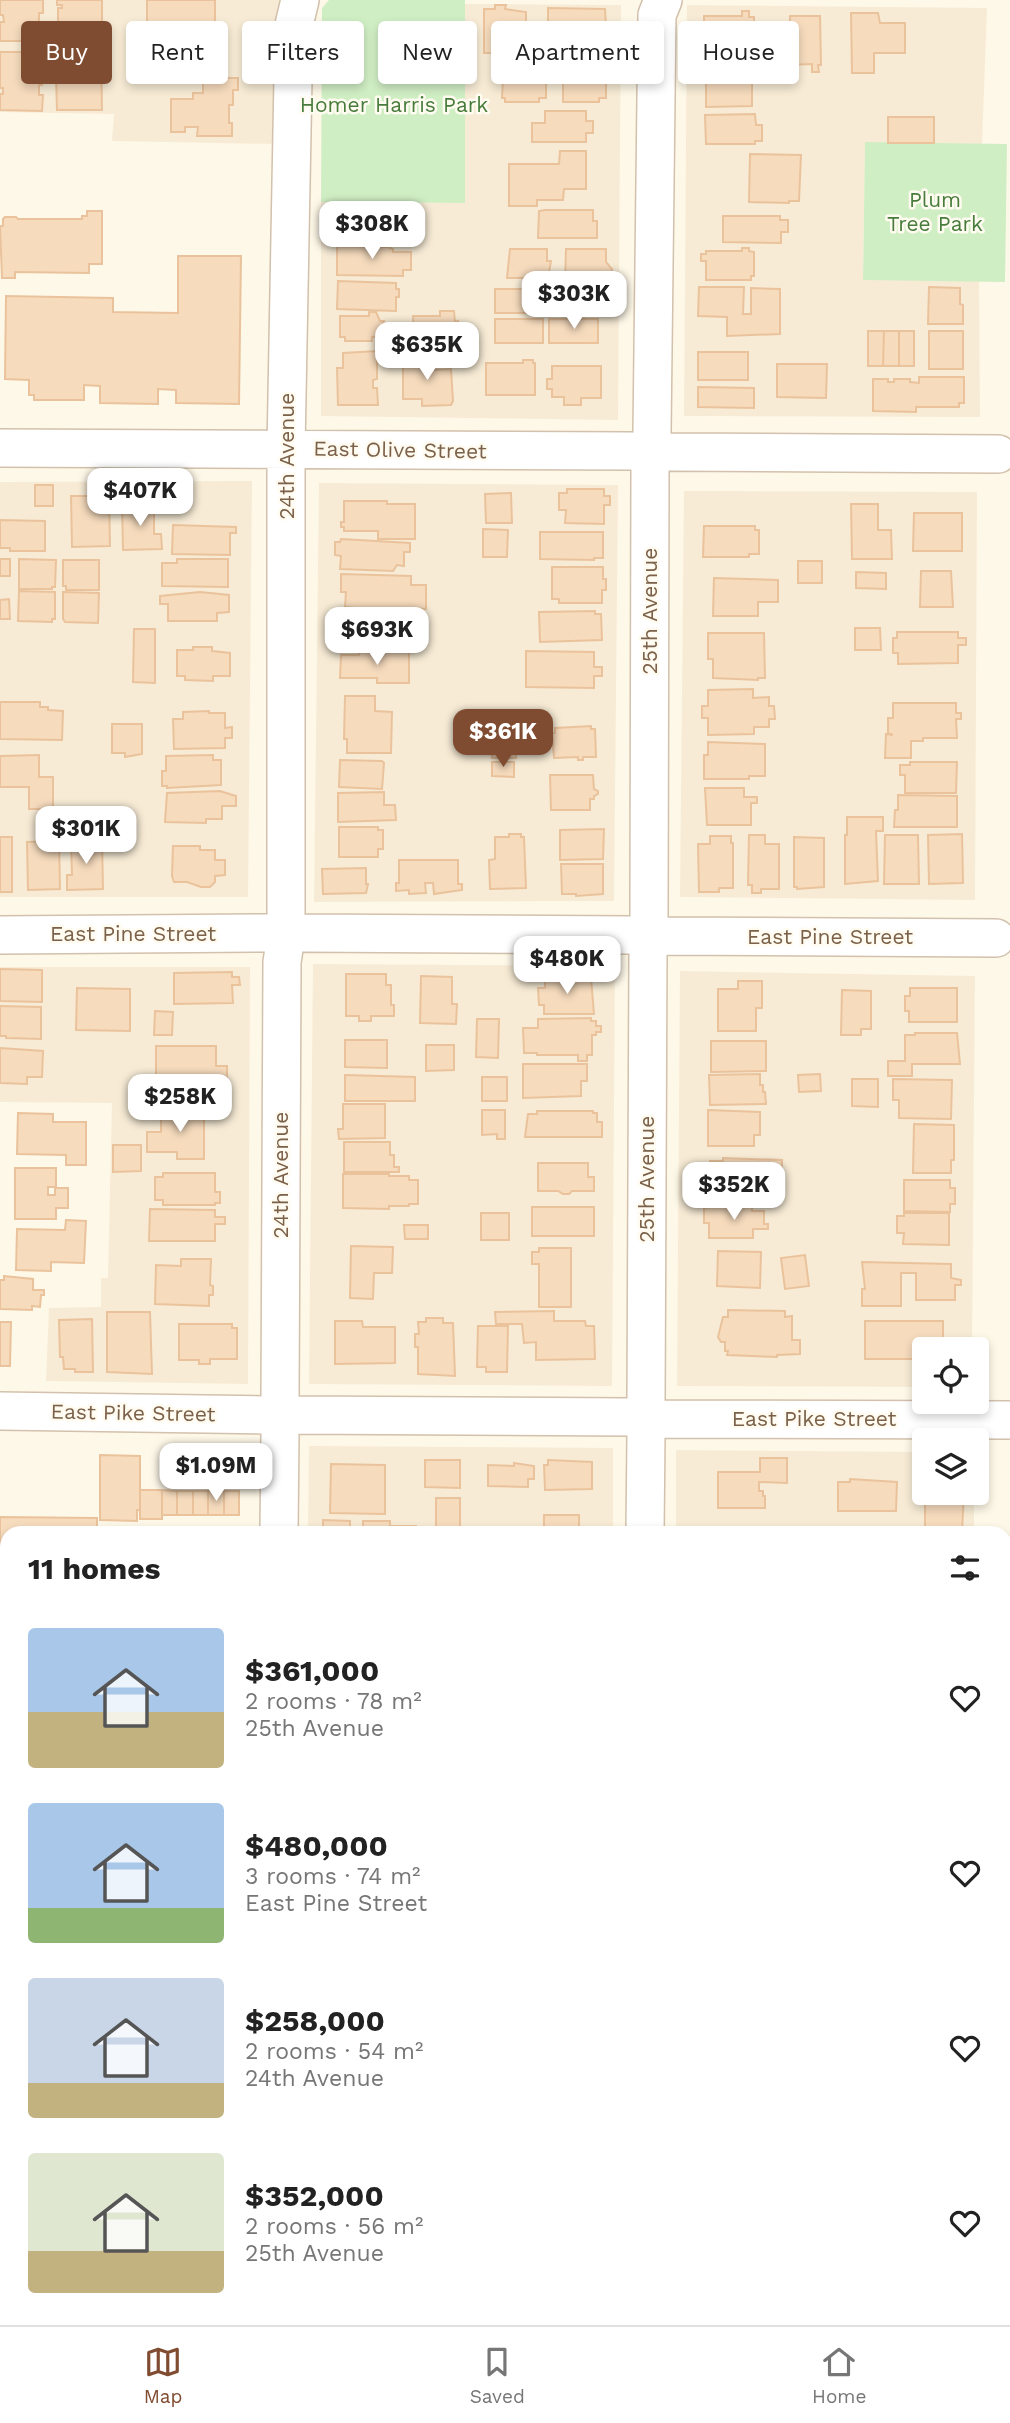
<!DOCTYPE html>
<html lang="en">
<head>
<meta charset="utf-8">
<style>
  :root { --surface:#fff; --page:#f6f6f6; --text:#222; --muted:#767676; --line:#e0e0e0; --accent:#804c31 }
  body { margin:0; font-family:"Work Sans",sans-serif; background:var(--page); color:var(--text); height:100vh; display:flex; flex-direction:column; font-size:26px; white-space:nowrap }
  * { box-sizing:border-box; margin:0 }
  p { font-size:23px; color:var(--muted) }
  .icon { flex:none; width:38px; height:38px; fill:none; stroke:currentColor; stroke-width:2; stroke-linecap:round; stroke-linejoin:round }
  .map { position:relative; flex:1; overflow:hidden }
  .details { position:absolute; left:0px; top:1526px; width:1012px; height:800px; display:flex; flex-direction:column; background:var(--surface); border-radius:21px 21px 0 0; box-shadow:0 4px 10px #0003 }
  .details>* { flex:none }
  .hud { position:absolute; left:21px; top:21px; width:970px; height:63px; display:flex; gap:14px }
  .fabs { position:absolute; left:912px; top:1337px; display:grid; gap:14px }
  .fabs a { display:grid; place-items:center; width:77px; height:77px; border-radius:7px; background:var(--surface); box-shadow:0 4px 10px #0003; font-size:35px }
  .price { position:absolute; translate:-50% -60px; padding:0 16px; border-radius:14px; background:#fff; color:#222; font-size:23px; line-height:46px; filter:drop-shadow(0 2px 4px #0008) }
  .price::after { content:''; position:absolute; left:50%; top:42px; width:21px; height:16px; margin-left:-10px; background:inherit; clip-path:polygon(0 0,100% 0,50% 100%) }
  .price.current { background:var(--accent); color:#fff }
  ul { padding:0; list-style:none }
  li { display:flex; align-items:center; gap:21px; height:175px; padding:0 28px }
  li span { display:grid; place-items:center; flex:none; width:196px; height:140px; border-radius:7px; color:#555 }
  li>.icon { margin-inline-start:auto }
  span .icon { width:84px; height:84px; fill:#fffc; stroke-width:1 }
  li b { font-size:30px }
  h2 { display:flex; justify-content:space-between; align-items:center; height:84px; padding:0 28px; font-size:30px }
  .chip { padding:0 24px; border-radius:7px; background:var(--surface); box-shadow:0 4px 10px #0003; font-size:24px; line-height:63px }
  .chip.current { background:var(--accent); color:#fff }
  .tab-bar { display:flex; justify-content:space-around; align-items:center; height:98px; border-top:2px solid var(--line); background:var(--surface); font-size:19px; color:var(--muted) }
  .tab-bar a { display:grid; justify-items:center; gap:4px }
  .tab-bar .current { color:var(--accent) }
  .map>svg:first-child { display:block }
  .residential { fill:#f7ebd5 }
  .green { fill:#d0eec4 }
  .building { fill:#f6dbbd; stroke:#eac39c; stroke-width:2 }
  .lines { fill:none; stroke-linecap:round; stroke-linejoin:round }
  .minor-casing { stroke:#d2c1ac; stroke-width:40 }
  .major-casing { stroke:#ddd6d0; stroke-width:42 }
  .minor { stroke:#fff; stroke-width:37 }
  .major { stroke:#ffe79e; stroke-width:38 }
  .labels { text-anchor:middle; stroke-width:5; stroke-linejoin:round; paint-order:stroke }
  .park-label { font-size:21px; fill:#477c3c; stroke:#fffbf0 }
  .street-label { font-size:21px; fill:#7b6149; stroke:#fffbf0 }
</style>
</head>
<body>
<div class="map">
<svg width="1010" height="2325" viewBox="0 0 1010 2325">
  <rect width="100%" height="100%" fill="#fef8e8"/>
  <path class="residential" d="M0 0H284L276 144 112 141 114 114 0 112Z
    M465 4 621 5 618 420 321 416V202L465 203Z
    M687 5 987 8 982 144 865 143 863 279 979 281 980 417 684 416Z
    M252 481 248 897H0V482Z
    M319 483 618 485 614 901 314 902Z
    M684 491 977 492 975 900 680 897Z
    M313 964 615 966 612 1386 309 1384Z
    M0 967H250L248 1384 46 1381 49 1308 101 1307V1278H108L112 1103 0 1102Z
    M680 971 975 976 972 1349H924V1387L677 1386Z
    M309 1446 613 1448V1533H308Z
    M676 1450 924 1452V1493H974V1533H676Z
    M667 2319H970V2325H667Z"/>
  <path class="green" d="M329 0H465V203L321 202 322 8Z
    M865 142 1007 144 1005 282 863 280Z"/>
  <path class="building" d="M0 0H43V13H39V24H43V41H0V22H4L3 15H0Z
    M57 0H102V43H58V8H62V5H57Z
    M147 0H215V24L173 23V28H147Z
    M495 5H506L505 9 526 12V31H517V54H504V62L493 61 494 53H484V9H495Z
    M548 8 605 9 607 43H548Z
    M742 11H749V17H754V30H768V49L737 51V61H721V51H704V16H742Z
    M851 13H878L880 23H905V53H874V73H852Z
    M790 16H820L821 65H818L819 72H812V64L786 65V57H790Z
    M175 36 209 39 208 41 215 42 214 65H208V69L161 67V39L175 40Z
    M550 44H603V58H608V73L550 72Z
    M0 52H43L42 85H39V95H43L42 111 0 110V94H3V88H0Z
    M57 53H101L102 110H57L56 76H62L61 74H57Z
    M752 76V106L706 107V77Z
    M203 78H238V90H233V105H229V123H232V136H197L198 127H185V132H171V99H193V93H203Z
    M503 79H546V98H539V102H505V98H502Z
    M563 81H606V98H599V102H563Z
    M545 111H586V121H593V133H586V142H532V123H545Z
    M755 114 756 125H762V141H755V144H706L705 115Z
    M888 117H934V143H888Z
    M560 151H586V189H564L563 200H537V206H509V164H559Z
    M750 154 801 155 799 201H789V203L749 202Z
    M545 210H593V221H597V238H538L539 211Z
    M87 211H102V264H89V273L15 272V278H2L0 226H3V219L5 217H16L18 219H82V216H87Z
    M351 212 416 215 421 222V237H408V240H351Z
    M723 216H780V220H788V232H781V243L723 242Z
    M337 246 387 247 393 249V252H411V270H403V276L337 275Z
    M742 248H749V251L754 252V276H751V280H706V261H701V254H706V251H742Z
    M510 249H547V261H551L548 278H507Z
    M566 249H606V262L612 269 611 277 608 281 565 283Z
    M178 256H241L239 404 176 403V390L158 389V404L100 403V386L84 385V400H34V395H29V380L5 379 6 296 113 298V312L178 313Z
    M338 281 396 283V289H399V297H396V311L337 309Z
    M699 287H744L743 314H751V288L780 289V334L727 336V317L698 316Z
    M929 287 960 288V304L963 305V324H928Z
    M495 289H543V313H495Z
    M549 289H598V314L549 313Z
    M440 311H454L455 322 458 321V338H454V343L414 344 413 316H440Z
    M369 312H376L380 321H384L379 337H372V341H345V337H340V316H369Z
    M495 319H543V343H495Z
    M549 319H598V343H549Z
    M868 331H884L883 366H868Z
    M884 331H899V366H883Z
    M899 331H914V366H899Z
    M929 331H963V369H929Z
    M377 351V379L373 380V388H377L378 405H338L337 368H343V353Z
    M698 352H748V380H698Z
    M403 358H434V370L451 369 453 401 451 405 422 406V399H403Z
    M523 360H533V363H535V395H486V363H523Z
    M777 364H827L826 398 777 397Z
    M552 366H601V398H581V405H564V397H552V389H547V379H552Z
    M919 377H964V403H959V407H916V412L873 411V379H888V382H894V379H910V382L919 383Z
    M698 387 754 388V408L698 407Z
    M35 485H53V506H35Z
    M567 489H604V496H610V505H604V524L565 523 566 510H559V493H567Z
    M511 493 512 523H486L485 494Z
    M71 496H109L110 546 72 547Z
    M344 501H387V504H415V539H378V531H344V527H341V522H344Z
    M154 503V534H161L162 549 123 550 122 504Z
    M851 504H878V530H891L892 559H852Z
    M914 513H962V551H913Z
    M0 520 45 521V551H10V548H0Z
    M173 525 236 527V533H230V555L172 554Z
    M704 526H755V530H759V554H749V557H703Z
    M483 529 508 530 507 557H483Z
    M540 532H603V558H594V560L540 559Z
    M341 539 410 543V552H404V566L397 565 393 571 340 569 341 556 335 555V542H340Z
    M0 559H10V576H0Z
    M19 559 56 560 55 587H52V589H19Z
    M177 559H228V587L162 586V563H177Z
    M63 560H99V590H66V586H63Z
    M798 561H822V583H798Z
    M552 567H603V579H606V590H602V603H559V599H552Z
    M921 571H951L953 607H920Z
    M856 572 886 573V589L856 588Z
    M341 574 411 576V585H426V609L377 608 375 610 345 607 346 592H341Z
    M714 578 778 580V602H758V616H713Z
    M19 591 55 592V619H52V622L18 621Z
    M63 592 99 593 98 623 65 622 63 619Z
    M200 592 229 595V612L217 613V621H168V604H160V596Z
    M9 599 10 619H0V600Z
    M339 610 396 612V619L407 620 406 638H396V646L337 644Z
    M595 611V614H601L602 640 540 642 539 612Z
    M855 628H880L881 650H855Z
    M134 629H155V683L133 682Z
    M897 632H958V638H966V645H958V663L898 664V653H893V638H897Z
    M708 633H764L765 678H758V680L713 678V659H708Z
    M193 647H212V651L230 653V676H213V681L185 680V676H177V650H193Z
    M526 651 594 652V667H602V676H594V688L526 687Z
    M359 652H409V683H377V678H340L341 655H359Z
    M753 689V698L769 697V706H774L775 719H769V727H754V734L708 735V718H702V706H708V690Z
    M345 696H375V711L392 712 391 753H347V739H344Z
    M0 702H40V707H48V710L63 711 62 740 0 739Z
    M893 703H956V713H961V719H956L957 738H923V741H911V758H885L886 734 893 735 888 733V718H893Z
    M209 711V713H225V728L232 727V738H225V748L174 749 173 719H183V712Z
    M112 724H142V754L125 757V753H112Z
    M591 726V729H595L596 757H583V760H578V757L554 758 552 733H555V728Z
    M515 741 516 758H492L491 742Z
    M708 742 765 744V776H749V779H704V755H708Z
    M39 755V777H53V809H29V787H0V756Z
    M213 755V760H221V785L167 788V786H162V771H166V756Z
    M340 760 382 761 384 763 382 789 339 787Z
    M492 762H514V777L492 776Z
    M910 762H957L956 793H905V775H900V765H910Z
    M550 775H593L594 789 598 791V794L594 796V799H590V810H551Z
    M705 788H744V797H757V803H751V825H707Z
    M220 791 236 796V806H222V819H206V823L165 822 167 793Z
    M384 792V805H395L396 820 338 822V793Z
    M898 795 957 796V827H894L895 810H898Z
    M847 817H883V831H876L878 881 845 884V835H847Z
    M339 827H378V830H383V849H378V857H339Z
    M604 829 603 859 560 860V830Z
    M509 834H521V837H524L526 888 490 889 489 860 495 859V837H509Z
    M962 834 963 883 929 884 928 835Z
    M749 835H765V844H779V889H761V893H752V885H748Z
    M885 835H918L919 884H884Z
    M710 836H731V843H733V888H719V892H699L698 844H710Z
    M0 837H12V892H0Z
    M794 837 824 838V887L797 889V887H794Z
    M102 840 103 889 67 890V875H72L71 841Z
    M59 841 60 889 28 890 27 842Z
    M173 846H200V850H215V860H225V875L215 876V882L210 887H201L187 882H174L172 876Z
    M399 860H458V884H462V890L434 894 433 883H425L426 893 409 894V890L396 891V883H399Z
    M561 864H603V894L576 896V894H562Z
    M366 868V884H368L366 893 323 894 322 869Z
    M0 969 42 970V1002L0 1001Z
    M232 972V977H239L240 985H232L233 1003 174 1004V973Z
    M346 974H386V985H391V1005H394V1016H371V1021H359V1016H346Z
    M421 976 452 977V1004H457L456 1024 420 1023Z
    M545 978H591L594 1014H544V1005H539L538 988H545Z
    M738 981H762V1008H756V1031H718V989H738Z
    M77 988 130 989V1031L76 1030Z
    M910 988H957V1022H909V1011H905V996H910Z
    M842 990 871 991V1029H861V1035H841Z
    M0 1006 41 1007V1039L6 1038V1036H0Z
    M155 1011 173 1012 172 1035H154Z
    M591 1018V1021H596V1026H601V1032H596V1035H592V1055H587V1061H578V1055H537V1053H524L523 1028H538V1019Z
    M477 1019H499L498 1058 476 1057Z
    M915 1033H957L960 1064H912V1076H888V1061H905V1035H915Z
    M345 1040H387V1068L345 1067Z
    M711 1041H766V1071L711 1072Z
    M426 1045H454V1070L426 1071Z
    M156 1046H216V1066H227V1084H156Z
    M0 1048 43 1051 42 1077H27V1084L0 1083Z
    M523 1064H587V1081H581V1096L523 1098Z
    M760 1074V1085H763V1092H765L766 1104 710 1105 709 1075Z
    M820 1074 821 1091 799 1092 798 1075Z
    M345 1075 415 1077V1101H345Z
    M482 1077H507V1101H482Z
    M852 1079H878V1107L852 1106Z
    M893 1079 952 1080 951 1119 899 1118V1100H893Z
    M343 1104H385V1138L339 1139 338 1129H343Z
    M161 1110H204V1159H177V1152H147V1132H161Z
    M482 1110H505V1139H497V1134L482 1135Z
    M708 1110 760 1112V1135H754V1146H708Z
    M537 1111H593V1113H597V1122H602V1137H525L528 1114H537Z
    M18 1113 53 1114V1122H86V1165H66V1155L17 1154Z
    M914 1124 954 1125V1160H951V1173H913Z
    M344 1142H390V1155H394V1167H399V1172H344Z
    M113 1145H141V1171L113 1172Z
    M723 1158 782 1160V1186H767V1192L709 1191V1183H705V1168H710V1161H723Z
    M538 1163H588V1177H594V1191H572L569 1194H563L558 1191H538Z
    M15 1168H56V1187H48V1195H55V1188H68V1208H56V1219H15Z
    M163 1173H215V1192H220V1203H215V1205H163V1200H155V1177H163Z
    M343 1174H389V1176H409V1180H418V1204H409V1206H389V1209L343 1208Z
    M904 1180H950V1188H955V1204H950V1212L904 1211Z
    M532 1207H594V1236H532Z
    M710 1207H752V1211H764V1224H768V1229H753V1238H709V1223H704V1208Z
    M150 1209 215 1210V1217H225V1224H215V1241H149Z
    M481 1213H509V1240H481Z
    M904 1213H949V1245L903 1244 904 1233H897V1216H904Z
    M66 1220 86 1221 84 1263 51 1262V1271L16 1270 17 1229 65 1230Z
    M404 1225H428V1239H405Z
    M351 1246 393 1247 392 1273H374L373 1299 350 1298Z
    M539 1248H571V1307H539V1264H532V1252H539Z
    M718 1251 761 1252 760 1288 717 1286Z
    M805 1255 809 1286 785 1289 781 1258Z
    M181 1259H211L210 1285 213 1286V1295H209V1306L155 1304 156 1265 181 1266Z
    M862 1262 951 1264V1278L961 1280V1285H955V1300H916V1273H901V1306H862V1289H865Z
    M4 1276 33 1279V1290H44V1295H41L40 1307 32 1306V1310L0 1309V1280H4Z
    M728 1310 785 1311V1317L792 1316V1340H800V1354L777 1355V1357L727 1355 728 1351H725V1342H721L718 1337 723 1317H728Z
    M554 1311V1321H585L586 1326H594L595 1359 536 1360V1342L524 1343 522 1324H496L495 1312Z
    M107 1312H150L152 1374 107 1372Z
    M426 1318H443V1323H453L455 1376 418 1374V1347H415V1334H419L418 1322H426Z
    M92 1319 93 1372H75V1369H64L63 1357H60L59 1320Z
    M335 1321H362L363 1327H395V1363L335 1364Z
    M865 1321H943V1349H924V1359H865Z
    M0 1322H11L10 1366H0Z
    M179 1324H232V1328H237V1359H210V1364H199V1360H179Z
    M478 1326H508L507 1372H486V1367H477Z
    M191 1450 224 1452 223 1468H229V1481L204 1480 203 1483H195V1480L167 1479 168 1452H191Z
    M100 1455 140 1456V1510H137V1521L100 1520Z
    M760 1458H787V1483L759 1482V1491H763V1496H765V1508H718V1472H760Z
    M425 1460H460V1488L425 1487Z
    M548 1460 592 1462V1489L545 1490 544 1465H548Z
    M514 1463 534 1466V1479H528V1487L488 1486V1465L514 1466Z
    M331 1464 385 1465V1514L330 1513Z
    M850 1479 897 1482 896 1511H838V1482H850Z
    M140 1490H162V1519H140Z
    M162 1490 177 1491V1515H162Z
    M177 1491H193V1515H177Z
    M193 1491H208V1515H193Z
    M208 1491H224V1515H208Z
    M224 1491H239V1515H224Z
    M925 1493H964L962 1531 958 1533 925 1531Z
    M436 1498H460V1532L436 1533Z
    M544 1515H579V1528H592V1533H544Z
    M0 1517 97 1518V1533H7V1553H0Z
    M323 1520 350 1521V1533H323Z
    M363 1521H390V1533H363Z
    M390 1526H416V1533H390Z
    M744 1530V1533H701V1531Z
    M766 1531H808V1533H766Z
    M5 1662H7V1724H0V1676H4Z
    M0 1816H7V1862H0Z
    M0 1966H7V2192H0Z
    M0 2220H7V2319H30V2321L0 2320Z
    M132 2319H214V2324L132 2322Z
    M332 2319H397V2325H332Z
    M546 2319H592V2325H546Z
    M693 2319H745V2321L764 2322V2325H693Z"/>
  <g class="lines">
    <g class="minor-casing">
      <path id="minor" d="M652 433 657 15 663 0
        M0 448 631 451
        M669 452 998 454
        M286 913V449L294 25 300 0
        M649 919 650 470
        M303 933 631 935
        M0 935 266 933
        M665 936 996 938
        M280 1402 282 962 284 949
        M646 1405 648 952
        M0 1411 265 1415
        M296 1415 631 1417
        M660 1419 1010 1420
        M279 1533 280 1432
        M645 1533 646 1434
        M273 2325V2319
        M638 2325V2319
        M1005 2325 1010 1847"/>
    </g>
    <g class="major-casing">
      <path id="major" d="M0 1916H7
        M1004 1920H1010"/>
    </g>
    <use href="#minor" class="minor"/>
    <use href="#major" class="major"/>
  </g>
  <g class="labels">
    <g class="park-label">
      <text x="394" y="112">Homer Harris Park</text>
      <text x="935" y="207">Plum<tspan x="935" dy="24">Tree Park</tspan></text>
    </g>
    <g class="street-label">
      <text transform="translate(400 450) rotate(1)" y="7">East Olive Street</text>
      <text transform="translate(287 456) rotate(-90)" y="7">24th Avenue</text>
      <text transform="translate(650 611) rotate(-90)" y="7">25th Avenue</text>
      <text x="133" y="941">East Pine Street</text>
      <text x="830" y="944">East Pine Street</text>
      <text transform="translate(281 1175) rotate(-90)" y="7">24th Avenue</text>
      <text transform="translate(647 1179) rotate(-90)" y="7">25th Avenue</text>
      <text transform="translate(133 1413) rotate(1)" y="7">East Pike Street</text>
      <text x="814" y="1426">East Pike Street</text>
    </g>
  </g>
</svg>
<div class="fabs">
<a><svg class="icon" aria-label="locate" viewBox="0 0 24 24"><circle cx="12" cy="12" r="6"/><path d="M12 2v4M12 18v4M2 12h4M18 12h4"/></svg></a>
<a><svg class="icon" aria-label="layers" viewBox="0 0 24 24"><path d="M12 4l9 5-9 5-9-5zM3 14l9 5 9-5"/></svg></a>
</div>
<b class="price" style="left:372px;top:261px">$308K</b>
<b class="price" style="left:574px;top:331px">$303K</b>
<b class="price" style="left:427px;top:382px">$635K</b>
<b class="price" style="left:140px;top:528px">$407K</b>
<b class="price" style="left:377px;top:667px">$693K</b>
<b class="price current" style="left:503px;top:769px">$361K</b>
<b class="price" style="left:86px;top:866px">$301K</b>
<b class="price" style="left:567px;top:996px">$480K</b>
<b class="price" style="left:180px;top:1134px">$258K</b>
<b class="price" style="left:734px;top:1222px">$352K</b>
<b class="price" style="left:216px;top:1503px">$1.09M</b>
<div class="hud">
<a class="chip current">Buy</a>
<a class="chip">Rent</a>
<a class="chip">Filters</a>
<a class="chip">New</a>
<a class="chip">Apartment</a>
<a class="chip">House</a>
</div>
<section class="details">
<h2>11 homes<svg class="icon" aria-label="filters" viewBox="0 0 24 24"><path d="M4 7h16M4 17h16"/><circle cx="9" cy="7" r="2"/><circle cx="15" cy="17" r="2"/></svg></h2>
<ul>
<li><span style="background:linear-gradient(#a9c7e8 60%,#c2b280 0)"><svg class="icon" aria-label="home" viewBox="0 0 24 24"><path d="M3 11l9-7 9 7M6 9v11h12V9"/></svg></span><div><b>$361,000</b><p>2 rooms · 78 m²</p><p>25th Avenue</p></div><svg class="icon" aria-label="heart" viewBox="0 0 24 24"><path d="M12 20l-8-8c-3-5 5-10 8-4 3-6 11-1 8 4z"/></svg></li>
<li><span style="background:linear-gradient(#a9c7e8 75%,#8fb573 0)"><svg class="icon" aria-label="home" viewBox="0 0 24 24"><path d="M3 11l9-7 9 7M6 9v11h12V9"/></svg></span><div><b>$480,000</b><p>3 rooms · 74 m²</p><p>East Pine Street</p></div><svg class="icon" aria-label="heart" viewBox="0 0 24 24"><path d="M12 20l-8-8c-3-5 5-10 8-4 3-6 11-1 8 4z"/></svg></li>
<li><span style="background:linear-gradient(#c9d6e8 75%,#c2b280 0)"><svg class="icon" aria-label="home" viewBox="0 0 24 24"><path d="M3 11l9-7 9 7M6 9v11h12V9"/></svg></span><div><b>$258,000</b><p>2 rooms · 54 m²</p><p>24th Avenue</p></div><svg class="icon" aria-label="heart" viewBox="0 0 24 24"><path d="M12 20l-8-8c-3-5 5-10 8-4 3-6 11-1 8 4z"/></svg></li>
<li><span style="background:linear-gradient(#dfe7d0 70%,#c2b280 0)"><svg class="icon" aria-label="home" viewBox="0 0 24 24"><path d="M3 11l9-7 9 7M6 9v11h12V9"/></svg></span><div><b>$352,000</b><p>2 rooms · 56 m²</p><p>25th Avenue</p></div><svg class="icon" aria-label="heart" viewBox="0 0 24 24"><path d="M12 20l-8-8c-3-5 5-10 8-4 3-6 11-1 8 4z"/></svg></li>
</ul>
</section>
</div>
<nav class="tab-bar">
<a class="current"><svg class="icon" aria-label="map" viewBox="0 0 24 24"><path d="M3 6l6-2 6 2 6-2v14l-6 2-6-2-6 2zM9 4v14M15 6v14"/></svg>Map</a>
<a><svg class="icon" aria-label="saved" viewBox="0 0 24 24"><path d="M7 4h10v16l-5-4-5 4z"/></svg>Saved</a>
<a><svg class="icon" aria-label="home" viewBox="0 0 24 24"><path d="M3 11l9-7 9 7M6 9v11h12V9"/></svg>Home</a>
</nav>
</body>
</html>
